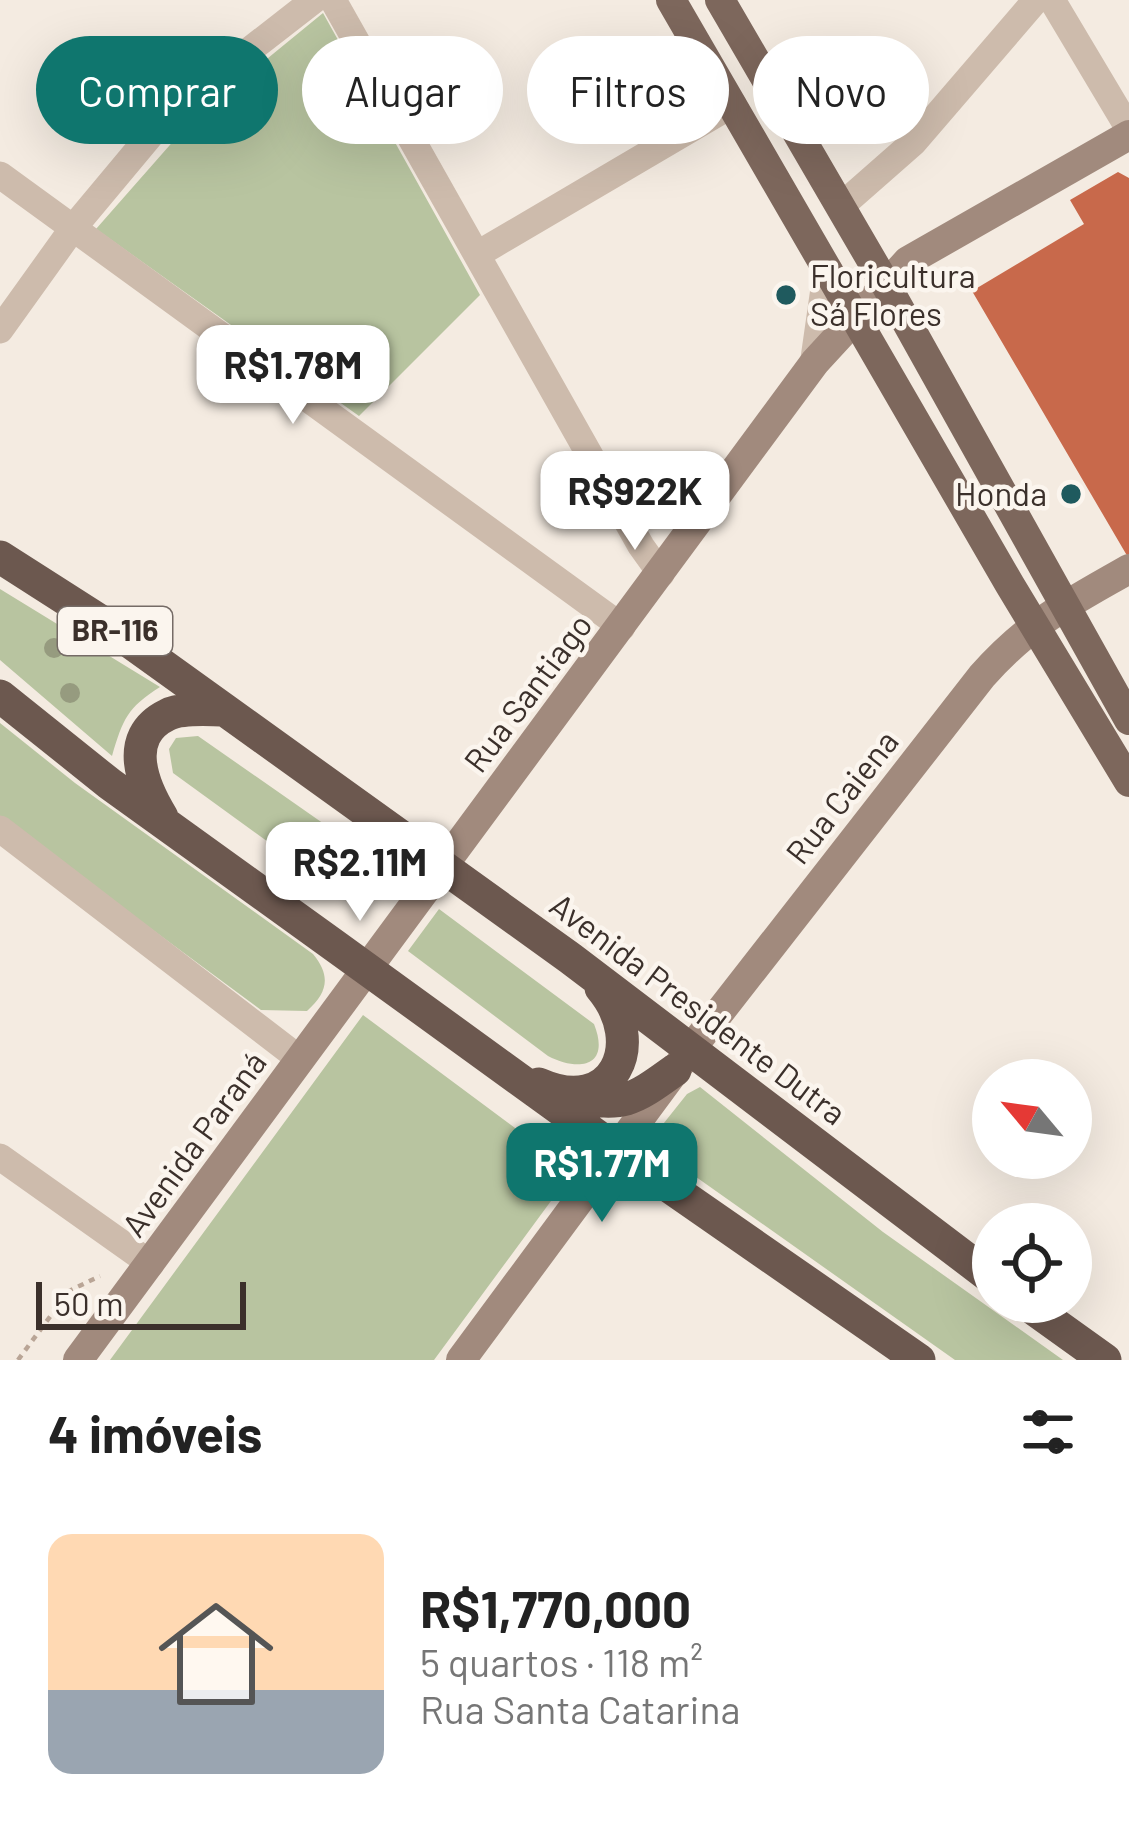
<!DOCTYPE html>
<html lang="pt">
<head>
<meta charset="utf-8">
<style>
  :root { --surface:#fff; --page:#f6f6f6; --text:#222; --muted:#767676; --accent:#0f766e }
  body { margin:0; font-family:Barlow,sans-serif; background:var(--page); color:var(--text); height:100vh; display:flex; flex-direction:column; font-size:45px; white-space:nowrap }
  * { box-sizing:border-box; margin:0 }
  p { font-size:39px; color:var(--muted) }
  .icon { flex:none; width:66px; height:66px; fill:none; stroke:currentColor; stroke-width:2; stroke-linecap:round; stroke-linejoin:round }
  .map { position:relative; height:1360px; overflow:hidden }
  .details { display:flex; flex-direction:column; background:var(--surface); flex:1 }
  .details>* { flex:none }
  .guide { position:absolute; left:36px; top:36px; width:1059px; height:108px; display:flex; gap:24px }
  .needle { width:78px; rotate:299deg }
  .fabs { position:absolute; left:972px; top:1059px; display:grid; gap:24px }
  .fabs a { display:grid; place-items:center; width:120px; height:120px; border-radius:50%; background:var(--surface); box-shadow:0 12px 48px #0002; font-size:60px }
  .scale { position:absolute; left:36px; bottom:30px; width:210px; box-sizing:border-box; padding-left:12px; border:6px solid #3b302b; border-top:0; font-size:33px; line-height:42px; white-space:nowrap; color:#3b302b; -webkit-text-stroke:9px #fbf5ee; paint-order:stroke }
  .price { position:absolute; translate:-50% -102px; padding:0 27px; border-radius:24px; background:#fff; color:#222; font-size:39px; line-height:78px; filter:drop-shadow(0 3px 6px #0008) }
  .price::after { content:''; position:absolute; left:50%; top:72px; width:36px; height:27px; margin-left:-18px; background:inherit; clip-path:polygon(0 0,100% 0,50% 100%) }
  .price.current { background:var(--accent); color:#fff }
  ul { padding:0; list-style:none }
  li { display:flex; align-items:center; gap:36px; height:300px; padding:0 48px }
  li span { display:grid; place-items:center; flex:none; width:336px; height:240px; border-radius:24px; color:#555 }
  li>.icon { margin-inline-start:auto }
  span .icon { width:144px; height:144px; fill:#fffc; stroke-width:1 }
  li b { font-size:51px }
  h2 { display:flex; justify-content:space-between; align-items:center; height:144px; padding:0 48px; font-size:51px }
  .chip { padding:0 42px; border-radius:54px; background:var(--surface); box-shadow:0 12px 48px #0002; font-size:42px; line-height:108px }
  .chip.current { background:var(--accent); color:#fff }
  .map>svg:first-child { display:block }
  .green { fill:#b8c4a0 }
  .building { fill:#c8694b }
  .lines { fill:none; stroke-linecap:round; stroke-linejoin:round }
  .path { stroke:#b9a596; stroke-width:4.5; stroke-dasharray:6 6; stroke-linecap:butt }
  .minor { stroke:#cdbbac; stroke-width:27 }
  .tertiary { stroke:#cdbbac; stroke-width:30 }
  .secondary { stroke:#a18a7d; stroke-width:30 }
  .primary { stroke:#7d675c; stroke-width:30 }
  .trunk { stroke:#6c584f; stroke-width:33 }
  .tree { fill:#969b7f }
  .poi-dot { fill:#1f5a5e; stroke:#fbf5ee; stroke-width:4.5 }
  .labels { text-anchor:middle; stroke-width:9; stroke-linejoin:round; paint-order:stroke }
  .shield { fill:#fbf5ee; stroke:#756b66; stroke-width:3 }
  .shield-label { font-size:30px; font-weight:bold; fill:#3b302b }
  .poi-label { font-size:33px; fill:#3b302b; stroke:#fbf5ee; text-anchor:start }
  .street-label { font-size:33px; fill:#3b302b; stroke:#fbf5ee }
</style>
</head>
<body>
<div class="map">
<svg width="1129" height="1360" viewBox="0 0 1129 1360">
  <rect width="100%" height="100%" fill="#f4ebe1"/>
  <path class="green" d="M323 13 480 295 359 416 96 229 191 121Z
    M0 589 160 687C127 708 123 719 112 756L0 660Z
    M0 723 75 783 313 954C331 976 328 992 307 1011L261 1010 0 817Z
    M198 736 377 861 351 902 173 773 169 749 176 738Z
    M439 909 594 1024C611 1067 579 1072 548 1056L408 951Z
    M363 1015 573 1171 434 1360H110Z
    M700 1087 883 1232 1063 1360H955L648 1143 687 1094Z"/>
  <path class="building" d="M1118 172 1129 178V559L972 291 1084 224 1070 200Z"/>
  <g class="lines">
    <path class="path" d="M18 1360 69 1291 100 1276"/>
    <path class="minor" d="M333 0 641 546 661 574
      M1052 0 1129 129
      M0 175 622 627
      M840 207 914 142 1036 0
      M478 254 733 104
      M0 330 73 228 169 113 314 0
      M0 829 301 1060
      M0 1157 151 1264"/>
    <path class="tertiary" d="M815 362 828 271"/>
    <path class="secondary" d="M78 1360 815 362 908 261 1129 135
      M461 1360 690 1050 982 676C1030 622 1068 604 1129 569"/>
    <path class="primary" d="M671 0 1010 585 1129 782
      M720 0 886 285 1129 720"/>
    <path class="trunk" d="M0 557 108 626 570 958 993 1279
      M0 696 110 784 335 946 618 1151 919 1360
      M162 817C143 786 122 737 167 715 182 707 208 710 225 710
      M539 1084C613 1117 648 1044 601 988
      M573 1096C623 1109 636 1098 675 1070
      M1024 1302 1105 1360"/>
  </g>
  <g class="tree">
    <circle cx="54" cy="648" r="10"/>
    <circle cx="70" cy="693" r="10"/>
  </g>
  <g class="poi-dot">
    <circle cx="786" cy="295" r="12"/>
    <circle cx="1071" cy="494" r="12"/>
  </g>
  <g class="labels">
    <rect class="shield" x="58" y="607" width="114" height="48" rx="9"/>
    <g class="shield-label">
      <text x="115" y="641">BR-116</text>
    </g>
    <g class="poi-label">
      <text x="810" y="288">Floricultura<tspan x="810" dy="38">Sá Flores</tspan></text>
      <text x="1047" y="506" text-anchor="end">Honda</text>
    </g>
    <g class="street-label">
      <text transform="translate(528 693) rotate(-53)" y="12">Rua Santiago</text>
      <text transform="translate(842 797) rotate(-52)" y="12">Rua Caiena</text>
      <text transform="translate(698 1009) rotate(37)" y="12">Avenida Presidente Dutra</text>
      <text transform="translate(194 1144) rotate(-54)" y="12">Avenida Paraná</text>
    </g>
  </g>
</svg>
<div class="fabs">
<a><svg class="needle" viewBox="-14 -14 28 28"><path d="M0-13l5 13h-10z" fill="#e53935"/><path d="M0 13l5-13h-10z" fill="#767676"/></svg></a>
<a><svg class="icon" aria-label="locate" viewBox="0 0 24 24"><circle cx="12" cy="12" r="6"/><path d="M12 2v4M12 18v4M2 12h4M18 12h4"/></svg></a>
</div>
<div class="scale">50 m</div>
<b class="price" style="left:293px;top:427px">R$1.78M</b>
<b class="price" style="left:635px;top:553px">R$922K</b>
<b class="price" style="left:360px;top:924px">R$2.11M</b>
<b class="price current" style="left:602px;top:1225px">R$1.77M</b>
<div class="guide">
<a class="chip current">Comprar</a>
<a class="chip">Alugar</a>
<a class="chip">Filtros</a>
<a class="chip">Novo</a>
</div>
</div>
<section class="details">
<h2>4 imóveis<svg class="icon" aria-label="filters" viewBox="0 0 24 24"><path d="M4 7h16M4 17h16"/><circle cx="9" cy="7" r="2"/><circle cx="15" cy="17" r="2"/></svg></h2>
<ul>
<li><span style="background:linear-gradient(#ffd9b3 65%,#9aa5b1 0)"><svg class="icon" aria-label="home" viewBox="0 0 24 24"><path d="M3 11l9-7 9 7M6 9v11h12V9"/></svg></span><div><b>R$1,770,000</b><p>5 quartos · 118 m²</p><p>Rua Santa Catarina</p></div></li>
</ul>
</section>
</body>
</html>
